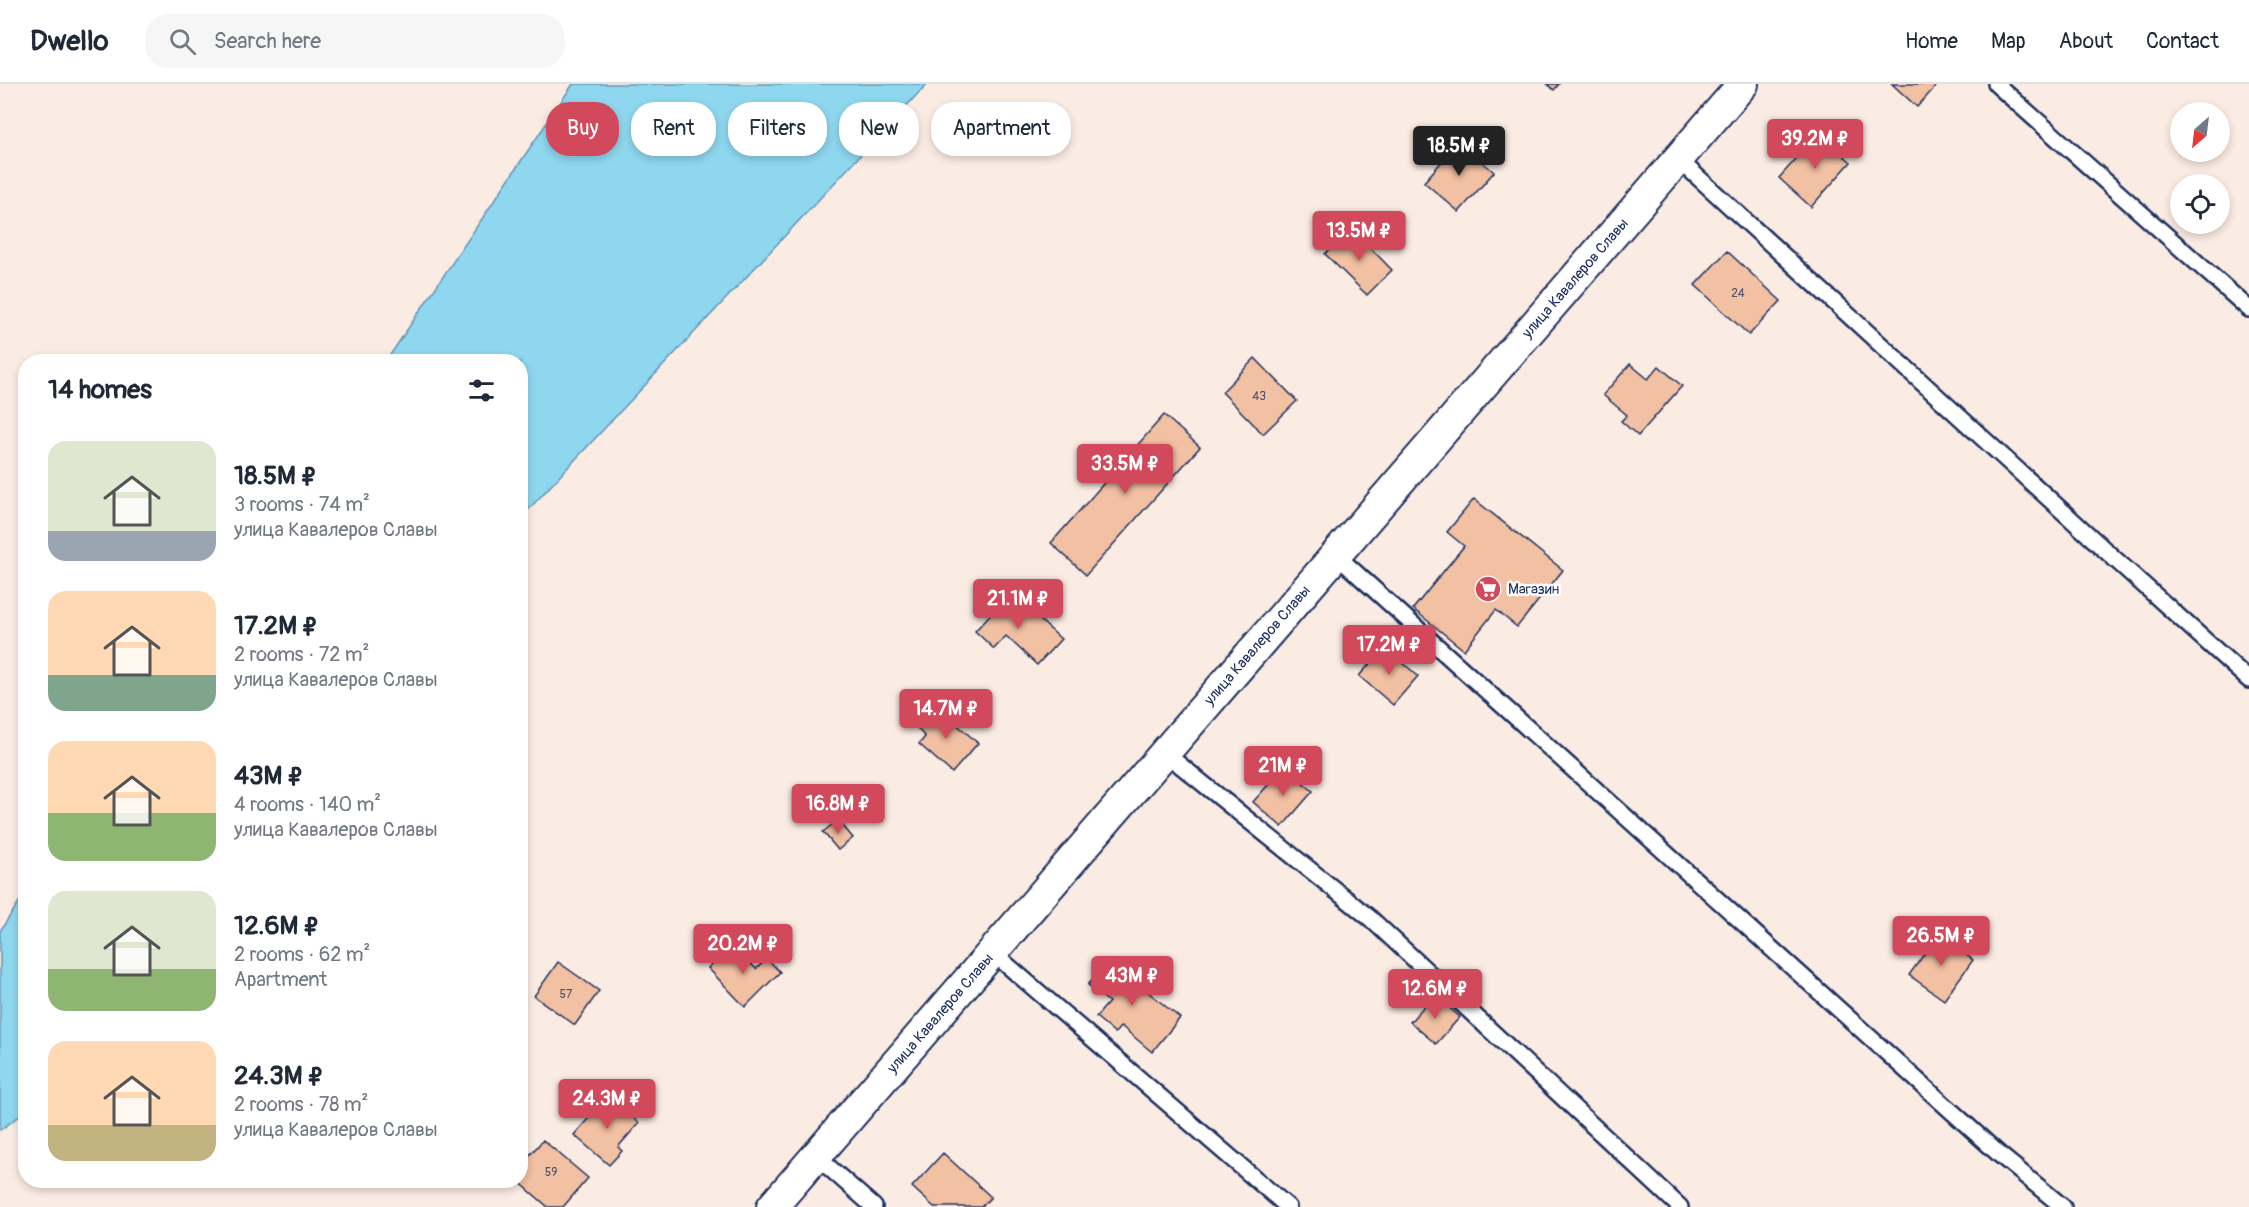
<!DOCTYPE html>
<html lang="en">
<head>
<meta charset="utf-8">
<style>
  :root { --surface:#fff; --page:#f6f6f7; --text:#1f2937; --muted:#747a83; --line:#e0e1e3; --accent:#d1495b }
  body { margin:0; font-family:Pangolin,sans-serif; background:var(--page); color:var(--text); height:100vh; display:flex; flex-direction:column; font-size:22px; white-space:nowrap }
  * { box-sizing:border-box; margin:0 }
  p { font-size:20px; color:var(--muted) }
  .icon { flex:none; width:33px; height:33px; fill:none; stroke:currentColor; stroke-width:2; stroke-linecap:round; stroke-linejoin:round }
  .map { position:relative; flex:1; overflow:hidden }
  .details { position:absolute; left:18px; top:270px; width:510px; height:834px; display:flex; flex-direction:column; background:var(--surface); border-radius:24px; box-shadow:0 3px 9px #0003 }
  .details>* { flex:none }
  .top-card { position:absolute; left:546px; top:18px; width:570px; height:54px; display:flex; gap:12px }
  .needle { width:39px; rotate:208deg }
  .tools { position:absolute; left:2170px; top:18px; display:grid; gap:12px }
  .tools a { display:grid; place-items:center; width:60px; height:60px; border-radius:50%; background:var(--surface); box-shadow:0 3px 9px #0003; font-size:30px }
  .price { position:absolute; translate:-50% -51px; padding:0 14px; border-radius:6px; background:var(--accent); color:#fff; font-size:20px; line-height:39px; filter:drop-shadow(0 2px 3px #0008) }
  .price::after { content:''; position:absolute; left:50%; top:36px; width:18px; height:14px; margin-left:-9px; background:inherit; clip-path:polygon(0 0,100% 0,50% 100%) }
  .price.active { background:#222; color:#fff }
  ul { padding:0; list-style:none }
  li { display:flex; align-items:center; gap:18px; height:150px; padding:0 30px }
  li span { display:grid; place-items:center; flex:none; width:168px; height:120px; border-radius:18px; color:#555 }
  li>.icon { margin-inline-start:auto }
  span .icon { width:72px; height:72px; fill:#fffc; stroke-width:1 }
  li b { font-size:26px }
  h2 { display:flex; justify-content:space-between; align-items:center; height:72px; padding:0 30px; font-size:26px }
  .tag { padding:0 21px; border-radius:24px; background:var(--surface); box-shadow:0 3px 9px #0003; font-size:21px; line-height:54px }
  .tag.active { background:var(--accent); color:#fff }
  header { display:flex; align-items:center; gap:36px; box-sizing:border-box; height:84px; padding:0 30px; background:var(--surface); border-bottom:2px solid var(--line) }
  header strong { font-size:28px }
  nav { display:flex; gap:33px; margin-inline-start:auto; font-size:21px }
  .search { width:420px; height:54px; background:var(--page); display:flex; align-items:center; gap:15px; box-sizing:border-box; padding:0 21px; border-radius:24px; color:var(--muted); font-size:22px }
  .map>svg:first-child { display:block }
  .water { fill:#8ed7ef; stroke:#6094b5; stroke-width:1.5 }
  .building { fill:#f2c0a2; stroke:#1b2f5e; stroke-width:1.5 }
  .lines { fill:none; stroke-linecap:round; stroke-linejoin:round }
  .lane-casing { stroke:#1b2f5e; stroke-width:20 }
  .street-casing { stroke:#1b2f5e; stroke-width:34 }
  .lane { stroke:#fff; stroke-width:15 }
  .street { stroke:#fff; stroke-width:30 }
  .labels { text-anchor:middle; stroke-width:5; stroke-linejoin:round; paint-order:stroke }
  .number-label { font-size:12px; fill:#51536f }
  .street-label { font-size:15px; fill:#1b2f5e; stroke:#fff }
  .poi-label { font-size:15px; fill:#1b2f5e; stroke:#fff; text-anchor:start }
</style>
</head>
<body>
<header>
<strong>Dwello</strong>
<div class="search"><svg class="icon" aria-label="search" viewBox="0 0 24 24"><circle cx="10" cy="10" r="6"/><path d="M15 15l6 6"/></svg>Search here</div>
<nav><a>Home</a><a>Map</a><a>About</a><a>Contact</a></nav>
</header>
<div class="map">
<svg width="2249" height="1123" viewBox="0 0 2249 1123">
  <rect width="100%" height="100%" fill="#fbece3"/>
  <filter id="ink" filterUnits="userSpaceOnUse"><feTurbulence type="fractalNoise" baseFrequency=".0167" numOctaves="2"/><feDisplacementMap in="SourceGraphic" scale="12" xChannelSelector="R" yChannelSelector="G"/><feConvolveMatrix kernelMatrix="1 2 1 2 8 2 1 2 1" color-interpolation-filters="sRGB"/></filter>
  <g filter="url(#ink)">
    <path class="water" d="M573 0H927L528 426 521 437 520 278 386 277Z
      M25 809V1028L0 1046V847Z"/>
    <path class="building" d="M1547 0H1559L1554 6Z
      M1892 0H1938L1917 23Z
      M1819 49 1851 78 1811 123 1779 94Z
      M1459 58 1494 88 1459 128 1424 98Z
      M1351 144 1392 186 1367 211 1325 170Z
      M1727 167 1781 217 1749 251 1695 201Z
      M1255 274 1297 317 1263 350 1222 308Z
      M1630 280 1648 295 1659 282 1682 302 1638 352 1621 337 1627 331 1603 311Z
      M1164 331 1200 363 1086 491 1051 459Z
      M1474 415 1563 486 1517 543 1496 526 1464 566 1413 525 1464 462 1447 448Z
      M1010 509 1061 555 1037 581 1006 552 994 565 975 547Z
      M1385 563 1418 592 1393 621 1359 592Z
      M937 623 978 659 952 689 919 660 925 653 918 645Z
      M1284 683 1313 707 1282 743 1253 718Z
      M838 736 853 754 838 766 823 748Z
      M1938 851 1973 876 1944 916 1909 891Z
      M732 860 756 885 767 875 780 888 745 923 708 884Z
      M1109 876 1180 934 1152 968 1121 942 1115 949 1096 933 1109 918 1088 901Z
      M558 878 599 907 575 941 534 912Z
      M1434 911 1460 933 1436 960 1410 938Z
      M608 1012 639 1039 618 1063 622 1067 609 1081 574 1051Z
      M543 1056 588 1094 563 1123H548L517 1096H520V1082Z
      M943 1069 991 1113 981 1123H934L912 1103Z"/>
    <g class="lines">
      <g class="lane-casing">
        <path id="lane" d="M1996 0 2249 225
          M1678 75 2106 467 2249 596
          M1336 471 2000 1071 2063 1123
          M1165 669 1371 835 1680 1123
          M992 868 1288 1123
          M816 1072 874 1123"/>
      </g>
      <g class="street-casing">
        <path id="street" d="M772 1123 1743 0"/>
      </g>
      <use href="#lane" class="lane"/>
      <use href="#street" class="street"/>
    </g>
  </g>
  <defs>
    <g id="supermarket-disc" transform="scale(1.35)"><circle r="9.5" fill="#d1495b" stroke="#fff"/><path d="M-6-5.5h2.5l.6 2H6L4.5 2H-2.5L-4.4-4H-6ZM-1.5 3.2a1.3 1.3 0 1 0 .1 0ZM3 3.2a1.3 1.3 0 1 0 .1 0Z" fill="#fff"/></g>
  </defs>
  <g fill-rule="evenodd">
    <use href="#supermarket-disc" x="1488" y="505"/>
  </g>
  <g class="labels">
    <g class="number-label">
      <text x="1738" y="213">24</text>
      <text x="1259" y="316">43</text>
      <text x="566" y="914">57</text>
      <text x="551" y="1092">59</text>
    </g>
    <g class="street-label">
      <text transform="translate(1575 194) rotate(-49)" y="5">улица Кавалеров Славы</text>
      <text transform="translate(1257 561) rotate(-49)" y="5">улица Кавалеров Славы</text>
      <text transform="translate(940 929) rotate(-49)" y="5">улица Кавалеров Славы</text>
    </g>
    <g class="poi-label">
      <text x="1508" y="510">Магазин</text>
    </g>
  </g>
</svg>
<div class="tools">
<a><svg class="needle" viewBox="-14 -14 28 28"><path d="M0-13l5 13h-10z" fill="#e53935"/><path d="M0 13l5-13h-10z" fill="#747a83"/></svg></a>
<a><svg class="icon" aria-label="locate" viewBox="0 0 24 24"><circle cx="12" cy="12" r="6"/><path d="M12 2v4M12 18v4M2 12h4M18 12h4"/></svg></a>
</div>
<b class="price" style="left:1815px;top:86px">39.2M ₽</b>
<b class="price active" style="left:1459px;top:93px">18.5M ₽</b>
<b class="price" style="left:1359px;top:178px">13.5M ₽</b>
<b class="price" style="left:1125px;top:411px">33.5M ₽</b>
<b class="price" style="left:1018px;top:546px">21.1M ₽</b>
<b class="price" style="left:1389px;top:592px">17.2M ₽</b>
<b class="price" style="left:946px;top:656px">14.7M ₽</b>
<b class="price" style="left:1283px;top:713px">21M ₽</b>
<b class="price" style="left:838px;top:751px">16.8M ₽</b>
<b class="price" style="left:1941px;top:883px">26.5M ₽</b>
<b class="price" style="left:743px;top:891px">20.2M ₽</b>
<b class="price" style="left:1132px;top:923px">43M ₽</b>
<b class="price" style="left:1435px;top:936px">12.6M ₽</b>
<b class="price" style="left:607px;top:1046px">24.3M ₽</b>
<div class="top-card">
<a class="tag active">Buy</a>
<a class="tag">Rent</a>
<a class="tag">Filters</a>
<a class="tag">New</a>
<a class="tag">Apartment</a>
</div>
<section class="details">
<h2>14 homes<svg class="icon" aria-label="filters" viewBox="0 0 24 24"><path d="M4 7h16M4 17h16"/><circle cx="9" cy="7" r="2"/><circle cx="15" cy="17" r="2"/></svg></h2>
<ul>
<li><span style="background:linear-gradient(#dfe7d0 75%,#9aa5b1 0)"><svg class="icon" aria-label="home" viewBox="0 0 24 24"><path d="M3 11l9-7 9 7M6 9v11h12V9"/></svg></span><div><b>18.5M ₽</b><p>3 rooms · 74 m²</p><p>улица Кавалеров Славы</p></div></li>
<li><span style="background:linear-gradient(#ffd9b3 70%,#7fa58c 0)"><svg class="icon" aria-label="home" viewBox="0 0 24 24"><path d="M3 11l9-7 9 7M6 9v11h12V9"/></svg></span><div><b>17.2M ₽</b><p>2 rooms · 72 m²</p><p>улица Кавалеров Славы</p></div></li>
<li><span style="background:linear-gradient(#ffd9b3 60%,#8fb573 0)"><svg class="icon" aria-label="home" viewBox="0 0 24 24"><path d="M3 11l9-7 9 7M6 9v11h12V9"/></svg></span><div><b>43M ₽</b><p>4 rooms · 140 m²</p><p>улица Кавалеров Славы</p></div></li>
<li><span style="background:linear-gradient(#dfe7d0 65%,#8fb573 0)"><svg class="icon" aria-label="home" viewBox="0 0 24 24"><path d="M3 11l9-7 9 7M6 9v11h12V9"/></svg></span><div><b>12.6M ₽</b><p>2 rooms · 62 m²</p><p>Apartment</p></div></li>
<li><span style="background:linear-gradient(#ffd9b3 70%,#c2b280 0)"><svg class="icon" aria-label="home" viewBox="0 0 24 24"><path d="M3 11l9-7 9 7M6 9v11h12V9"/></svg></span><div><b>24.3M ₽</b><p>2 rooms · 78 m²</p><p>улица Кавалеров Славы</p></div></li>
</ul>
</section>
</div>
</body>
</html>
